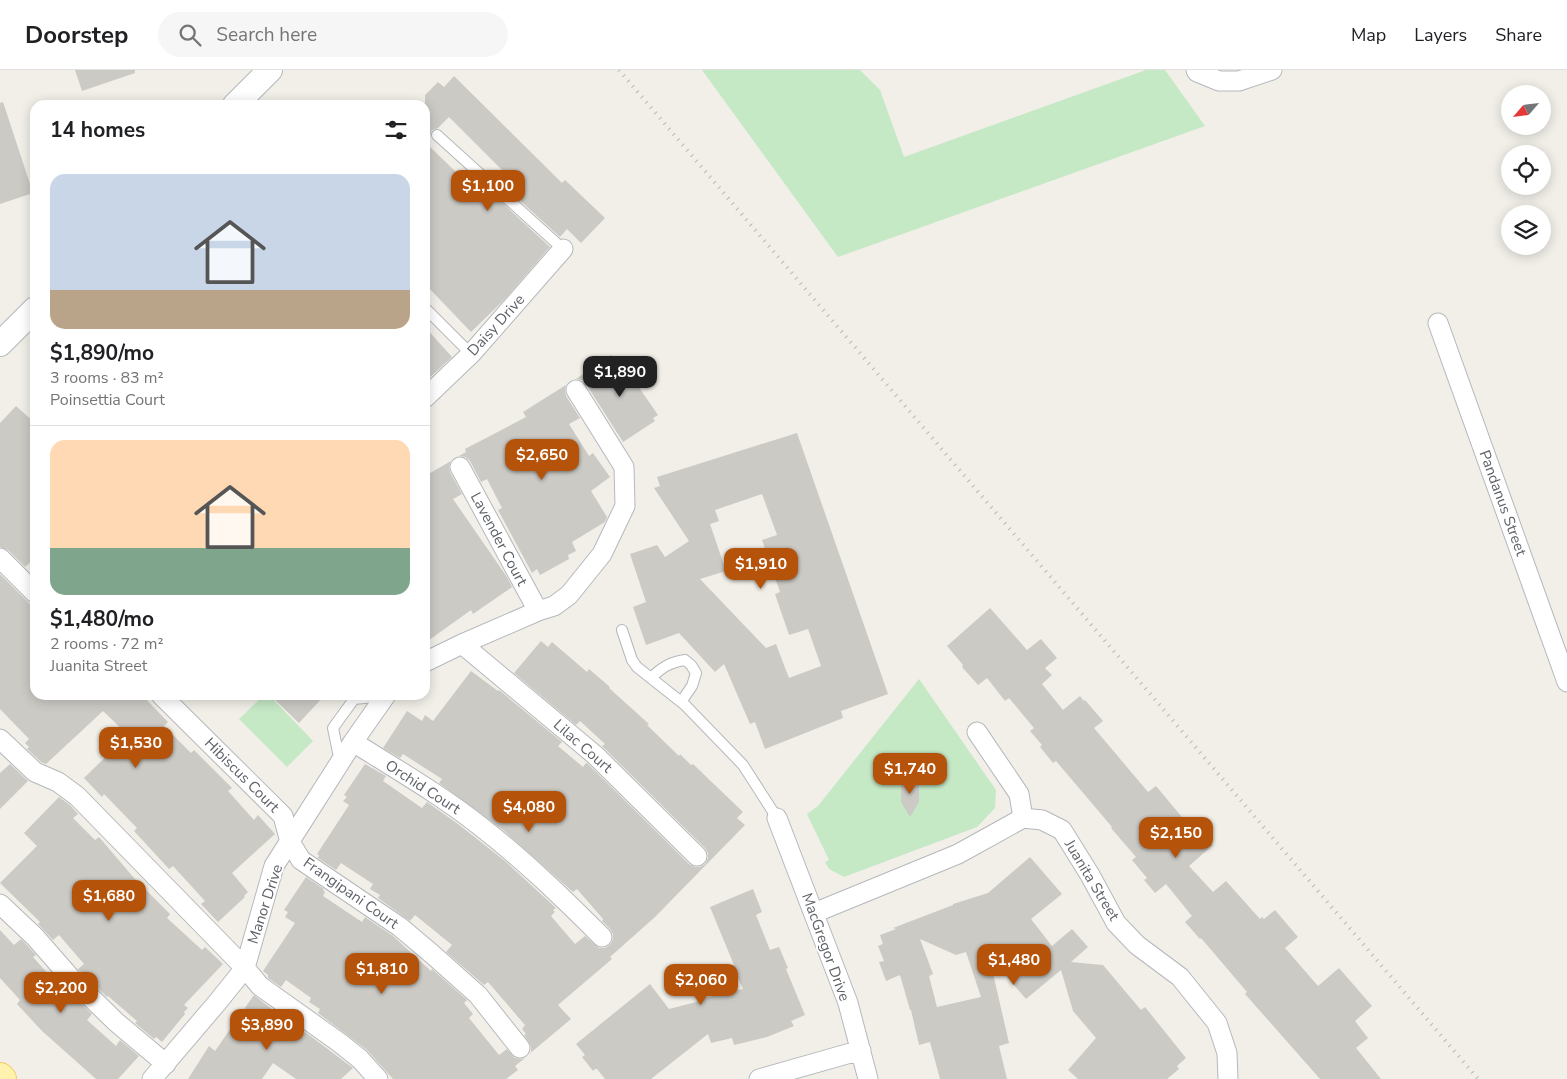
<!DOCTYPE html>
<html lang="en">
<head>
<meta charset="utf-8">
<style>
  :root { --surface:#fff; --page:#f6f6f6; --text:#202124; --muted:#757577; --line:#e0e0e0; --accent:#b45309 }
  body { margin:0; font-family:"Nunito Sans",sans-serif; background:var(--page); color:var(--text); height:100vh; display:flex; flex-direction:column; font-size:19px; white-space:nowrap }
  * { box-sizing:border-box; margin:0 }
  p { font-size:16px; color:var(--muted) }
  .icon { flex:none; width:28px; height:28px; fill:none; stroke:currentColor; stroke-width:2; stroke-linecap:round; stroke-linejoin:round }
  .map { position:relative; flex:1; overflow:hidden }
  .panel { position:absolute; left:30px; top:30px; width:400px; height:600px; display:flex; flex-direction:column; background:var(--surface); border-radius:15px; box-shadow:0 2px 12px #0003 }
  .panel>* { flex:none }
  .needle { width:32px; rotate:242deg }
  .controls { position:absolute; left:1501px; top:15px; display:grid; gap:10px }
  .controls a { display:grid; place-items:center; width:50px; height:50px; border-radius:50%; background:var(--surface); box-shadow:0 2px 12px #0003; font-size:25px }
  .price { position:absolute; translate:-50% -42px; padding:0 11px; border-radius:10px; background:var(--accent); color:#fff; font-size:16px; line-height:32px; filter:drop-shadow(0 1px 2px #0008) }
  .price::after { content:''; position:absolute; left:50%; top:30px; width:15px; height:11px; margin-left:-8px; background:inherit; clip-path:polygon(0 0,100% 0,50% 100%) }
  .price.active { background:#222; color:#fff }
  ul { padding:0; list-style:none }
  li { display:grid; align-content:center; gap:10px; height:265px; padding:0 20px }
  li+li { border-top:1px solid var(--line) }
  li span { display:grid; place-items:center; height:155px; border-radius:15px; color:#555 }
  li>.icon { margin-inline-start:auto }
  span .icon { width:90px; height:90px; fill:#fffc; stroke-width:1 }
  li b { font-size:21px }
  h2 { display:flex; justify-content:space-between; align-items:center; height:60px; padding:0 20px; font-size:21px }
  header { display:flex; align-items:center; gap:30px; box-sizing:border-box; height:70px; padding:0 25px; background:var(--surface); border-bottom:1px solid var(--line) }
  header strong { font-size:24px }
  nav { display:flex; gap:28px; margin-inline-start:auto; font-size:18px }
  .search { width:350px; height:45px; background:var(--page); display:flex; align-items:center; gap:12px; box-sizing:border-box; padding:0 18px; border-radius:28px; color:var(--muted); font-size:19px }
  .map>svg:first-child { display:block }
  .green { fill:#c5e8c5 }
  .building { fill:#cccac5; fill-rule:evenodd }
  .lines { fill:none; stroke-linecap:round; stroke-linejoin:round }
  .service-casing { stroke:#b5b8bc; stroke-width:12 }
  .minor-casing { stroke:#b5b8bc; stroke-width:21 }
  .tertiary-casing { stroke:#b5b8bc; stroke-width:26 }
  .primary-casing { stroke:#f2c960; stroke-width:30 }
  .service { stroke:#fff; stroke-width:10 }
  .minor { stroke:#fff; stroke-width:19 }
  .tertiary { stroke:#fff; stroke-width:24 }
  .primary { stroke:#fff2af; stroke-width:28 }
  .rail { stroke:#b6b7b8; stroke-width:4; stroke-dasharray:1 6; stroke-linecap:butt }
  .labels { text-anchor:middle; stroke-width:4; stroke-linejoin:round; paint-order:stroke }
  .street-label { font-size:15px; fill:#5f6368; stroke:#fff }
</style>
</head>
<body>
<header>
<strong>Doorstep</strong>
<div class="search"><svg class="icon" aria-label="search" viewBox="0 0 24 24"><circle cx="10" cy="10" r="6"/><path d="M15 15l6 6"/></svg>Search here</div>
<nav><a>Map</a><a>Layers</a><a>Share</a></nav>
</header>
<div class="map">
<svg width="1567" height="1009" viewBox="0 0 1567 1009">
  <rect width="100%" height="100%" fill="#f1efe8"/>
  <path class="green" d="M702 0H860L880 20 904 87 1146 0H1165L1205 56 838 187Z
    M919 609 996 720 995 738 977 757 844 807 829 799 825 792 829 790 807 744 818 736Z
    M264 625H269L313 671 287 697 239 649Z"/>
  <path class="building" d="M75 0H135V3L82 21Z
    M454 6 562 113 565 110 605 148 581 173 567 159 560 167 506 118 513 111 449 47 438 58 432 60 430 66 425 72 490 135 497 128 550 177 505 229 471 262 425 214V25L438 12 444 17Z
    M3 32 33 123 0 134V33Z
    M425 257 452 287 425 312Z
    M611 285 616 292 620 290 658 345 653 348 655 351 623 372 586 314 582 310 576 309Z
    M566 315 565 320 566 326 580 348 569 354 589 386 593 383 610 407 591 421 607 447 605 452 572 472 576 481 568 485 569 489 540 505 537 499 532 503 498 440 502 438 487 409 481 412 470 391 465 387 459 386 466 382 465 379 526 347 523 342Z
    M16 336 35 353V488L25 497 8 480 0 477V353Z
    M797 363 888 624 841 641 843 648 765 679 755 652 750 654 724 594 715 602 679 563 646 575 633 537 646 532 630 484 657 475 665 487 689 471 654 418 660 416 657 407ZM762 424 777 465 762 470 780 522 775 524 789 565 808 559 821 596 789 608 776 574 766 578 700 509 726 501 710 454 719 451 715 440Z
    M451 391 449 396 450 402 462 424 453 429 507 507 512 517 473 544 471 540 425 573V406Z
    M0 504 35 539V625H142L168 652 164 656 191 683 194 680 232 718 228 721 254 750 258 745 275 764 232 803 248 822 244 826 245 827 218 852 201 834 205 831 173 796 169 799 134 761 137 758 104 724 102 727 84 708 128 665 103 641 46 694 41 692 27 679 29 677 25 673 29 669 0 639Z
    M990 538 1027 580 1041 569 1057 588 1045 598 1052 605 1042 614 1063 640 1080 626 1084 631 1085 630 1103 651 1094 658 1148 722 1156 716 1192 759 1196 755 1213 775 1189 796 1213 822 1226 811 1260 849 1262 847 1264 849 1275 840 1298 867 1285 878 1318 916 1339 898 1372 936 1355 951 1368 968 1356 978 1381 1009H1320L1245 924 1247 922 1201 868 1200 869 1185 852 1192 846 1166 814 1155 823 1144 810 1147 808 1132 790 1136 787 1111 758 1112 757 1056 691 1053 693 1040 677 1042 675 1030 661 1034 658 1009 628 1005 631 987 608 978 615 962 597 963 595 947 576Z
    M541 571 548 577 552 572 587 602 589 599 610 617 609 618 649 654 647 655 679 686 680 684 691 695 693 694 743 742 737 748 745 755 655 847 610 887 612 889 558 935 571 949 528 985 531 982V976L524 965 526 964 522 959 525 955 488 912 484 915 446 882 452 875 415 845 410 851 378 828 380 825 370 819 373 814 341 793 336 800 318 788 319 785 317 784 349 735 343 731 347 727 344 725 365 694 386 706 383 711 422 738 427 732 458 754 505 791 556 838 553 840 555 842 551 846 575 874 585 866 599 878H605L610 875 613 869V864L610 859 602 851 603 849 577 819 573 822 503 760 439 713 442 709 403 684 400 688 383 678 407 641 422 651 425 645 433 651 471 601 498 621 499 620 562 672 558 676 583 697 586 693H587L689 794 695 797H700L705 794 708 788V783L705 778 602 676 605 674 580 651 576 655 514 603Z
    M270 625H325L299 653Z
    M10 694 28 711 0 739V703Z
    M913 708 919 714V732L910 747 901 732V715L905 709Z
    M59 727 70 735 78 744 73 748 95 770 99 767 134 808 170 844 167 848 202 880 205 877 223 894 184 935 188 938 184 942 185 944 162 972 156 967 154 969 135 953 137 951 108 926 107 927 78 899 84 894 59 865 53 870 38 854 40 852 0 813 37 776 24 763Z
    M1030 787 1062 824 1031 849 1052 876 1072 859 1088 877 1071 892 1103 895 1141 940 1145 937 1186 988 1177 996 1179 999 1167 1009H1078L1068 1000 1096 968 1073 941 1061 900 1026 929 989 886 1009 973 999 976 1007 1009H940L930 972 919 975 911 940H910L900 905 886 911 879 892 884 891 878 876 883 874 880 865 896 859 893 858 953 835V834L988 823ZM920 869 956 885 966 882 981 927 937 937 929 906 933 904Z
    M306 807 324 819 323 820 325 822 323 826 362 852 365 847 393 866 431 901 432 899 467 930 464 933 473 944 469 948 499 985 507 979 515 988 521 989 525 988 515 996 518 1000 506 1009H393L367 980 318 943 320 939 309 932 311 928 286 910 281 917 268 908V905L263 901 295 853 285 847 288 842 284 840Z
    M753 819 762 842 756 845 770 880 779 877 788 898 786 899 805 945 791 951 794 956 767 967 734 975 732 968 711 973 708 964 651 1009H605L597 999H595L593 1001 582 987 585 985 576 974 650 914 669 939 700 931V929L743 919 732 895H734L710 837Z
    M0 860 14 875 21 869 27 875 36 885 33 887 59 916 61 914 92 944 87 950 116 976 120 970 139 986 118 1009H96L42 961 17 934 20 930 0 908Z
    M254 925 273 940 270 945 301 967 305 962 353 998 341 1009H296L273 993 262 1009H188L209 976 215 981Z"/>
  <g class="lines">
    <g class="service-casing">
      <path id="service" d="M437 65 563 179
        M425 238 471 284
        M622 560 632 590 637 597 685 635 743 695 777 748
        M651 608C661 598 670 592 685 590L691 595 696 603 692 616 681 632
        M340 692 333 658 354 629 384 626"/>
    </g>
    <g class="minor-casing">
      <path id="minor" d="M1196 0 1197 2 1219 11H1239L1272 0
        M1438 253 1567 612
        M425 328 471 284 563 179
        M460 397 538 541
        M0 488 35 523
        M462 574 595 685 697 786
        M425 592 462 574 538 541 554 536 569 525 602 484 625 436 624 397 576 320
        M161 625 283 746 290 772 301 790 400 857 432 884 478 925 520 978
        M977 662 1019 724 1023 748
        M0 669 35 702 58 712 77 726 245 898 260 916 340 973 360 989 378 1009
        M353 672C396 699 441 725 480 756 524 790 563 828 602 867
        M777 748 848 933 868 1009
        M0 834 35 867 70 907 116 952 166 994
        M814 843 958 784 1023 748 1042 750 1062 760 1090 805 1116 853 1137 875 1180 907 1217 953 1227 983 1228 1009
        M152 1009 216 934 245 898 274 796 353 672 386 625
        M759 1009 861 980"/>
    </g>
    <g class="tertiary-casing">
      <path id="tertiary" d="M235 35 270 0
        M0 274 35 239"/>
    </g>
    <g class="primary-casing">
      <path id="primary" d="M0 1007 2 1009"/>
    </g>
    <use href="#service" class="service"/>
    <use href="#minor" class="minor"/>
    <use href="#tertiary" class="tertiary"/>
    <use href="#primary" class="primary"/>
    <path class="rail" d="M619 0 1478 1009"/>
  </g>
  <g class="labels">
    <g class="street-label">
      <text transform="translate(496 255) rotate(-48)" y="5">Daisy Drive</text>
      <text transform="translate(1503 433) rotate(70)" y="5">Pandanus Street</text>
      <text transform="translate(499 469) rotate(62)" y="5">Lavender Court</text>
      <text transform="translate(583 676) rotate(41)" y="5">Lilac Court</text>
      <text transform="translate(242 705) rotate(45)" y="5">Hibiscus Court</text>
      <text transform="translate(423 717) rotate(33)" y="5">Orchid Court</text>
      <text transform="translate(1092 810) rotate(59)" y="5">Juanita Street</text>
      <text transform="translate(351 823) rotate(35)" y="5">Frangipani Court</text>
      <text transform="translate(265 834) rotate(-72)" y="5">Manor Drive</text>
      <text transform="translate(826 877) rotate(70)" y="5">MacGregor Drive</text>
    </g>
  </g>
</svg>
<div class="controls">
<a><svg class="needle" viewBox="-14 -14 28 28"><path d="M0-13l5 13h-10z" fill="#e53935"/><path d="M0 13l5-13h-10z" fill="#757577"/></svg></a>
<a><svg class="icon" aria-label="locate" viewBox="0 0 24 24"><circle cx="12" cy="12" r="6"/><path d="M12 2v4M12 18v4M2 12h4M18 12h4"/></svg></a>
<a><svg class="icon" aria-label="layers" viewBox="0 0 24 24"><path d="M12 4l9 5-9 5-9-5zM3 14l9 5 9-5"/></svg></a>
</div>
<b class="price" style="left:488px;top:142px">$1,100</b>
<b class="price active" style="left:620px;top:328px">$1,890</b>
<b class="price" style="left:542px;top:411px">$2,650</b>
<b class="price" style="left:761px;top:520px">$1,910</b>
<b class="price" style="left:136px;top:699px">$1,530</b>
<b class="price" style="left:910px;top:725px">$1,740</b>
<b class="price" style="left:529px;top:763px">$4,080</b>
<b class="price" style="left:1176px;top:789px">$2,150</b>
<b class="price" style="left:109px;top:852px">$1,680</b>
<b class="price" style="left:1014px;top:916px">$1,480</b>
<b class="price" style="left:382px;top:925px">$1,810</b>
<b class="price" style="left:701px;top:936px">$2,060</b>
<b class="price" style="left:61px;top:944px">$2,200</b>
<b class="price" style="left:267px;top:981px">$3,890</b>
<section class="panel">
<h2>14 homes<svg class="icon" aria-label="filters" viewBox="0 0 24 24"><path d="M4 7h16M4 17h16"/><circle cx="9" cy="7" r="2"/><circle cx="15" cy="17" r="2"/></svg></h2>
<ul>
<li><span style="background:linear-gradient(#c9d6e8 75%,#b9a48a 0)"><svg class="icon" aria-label="home" viewBox="0 0 24 24"><path d="M3 11l9-7 9 7M6 9v11h12V9"/></svg></span><div><b>$1,890/mo</b><p>3 rooms · 83 m²</p><p>Poinsettia Court</p></div></li>
<li><span style="background:linear-gradient(#ffd9b3 70%,#7fa58c 0)"><svg class="icon" aria-label="home" viewBox="0 0 24 24"><path d="M3 11l9-7 9 7M6 9v11h12V9"/></svg></span><div><b>$1,480/mo</b><p>2 rooms · 72 m²</p><p>Juanita Street</p></div></li>
</ul>
</section>
</div>
</body>
</html>
